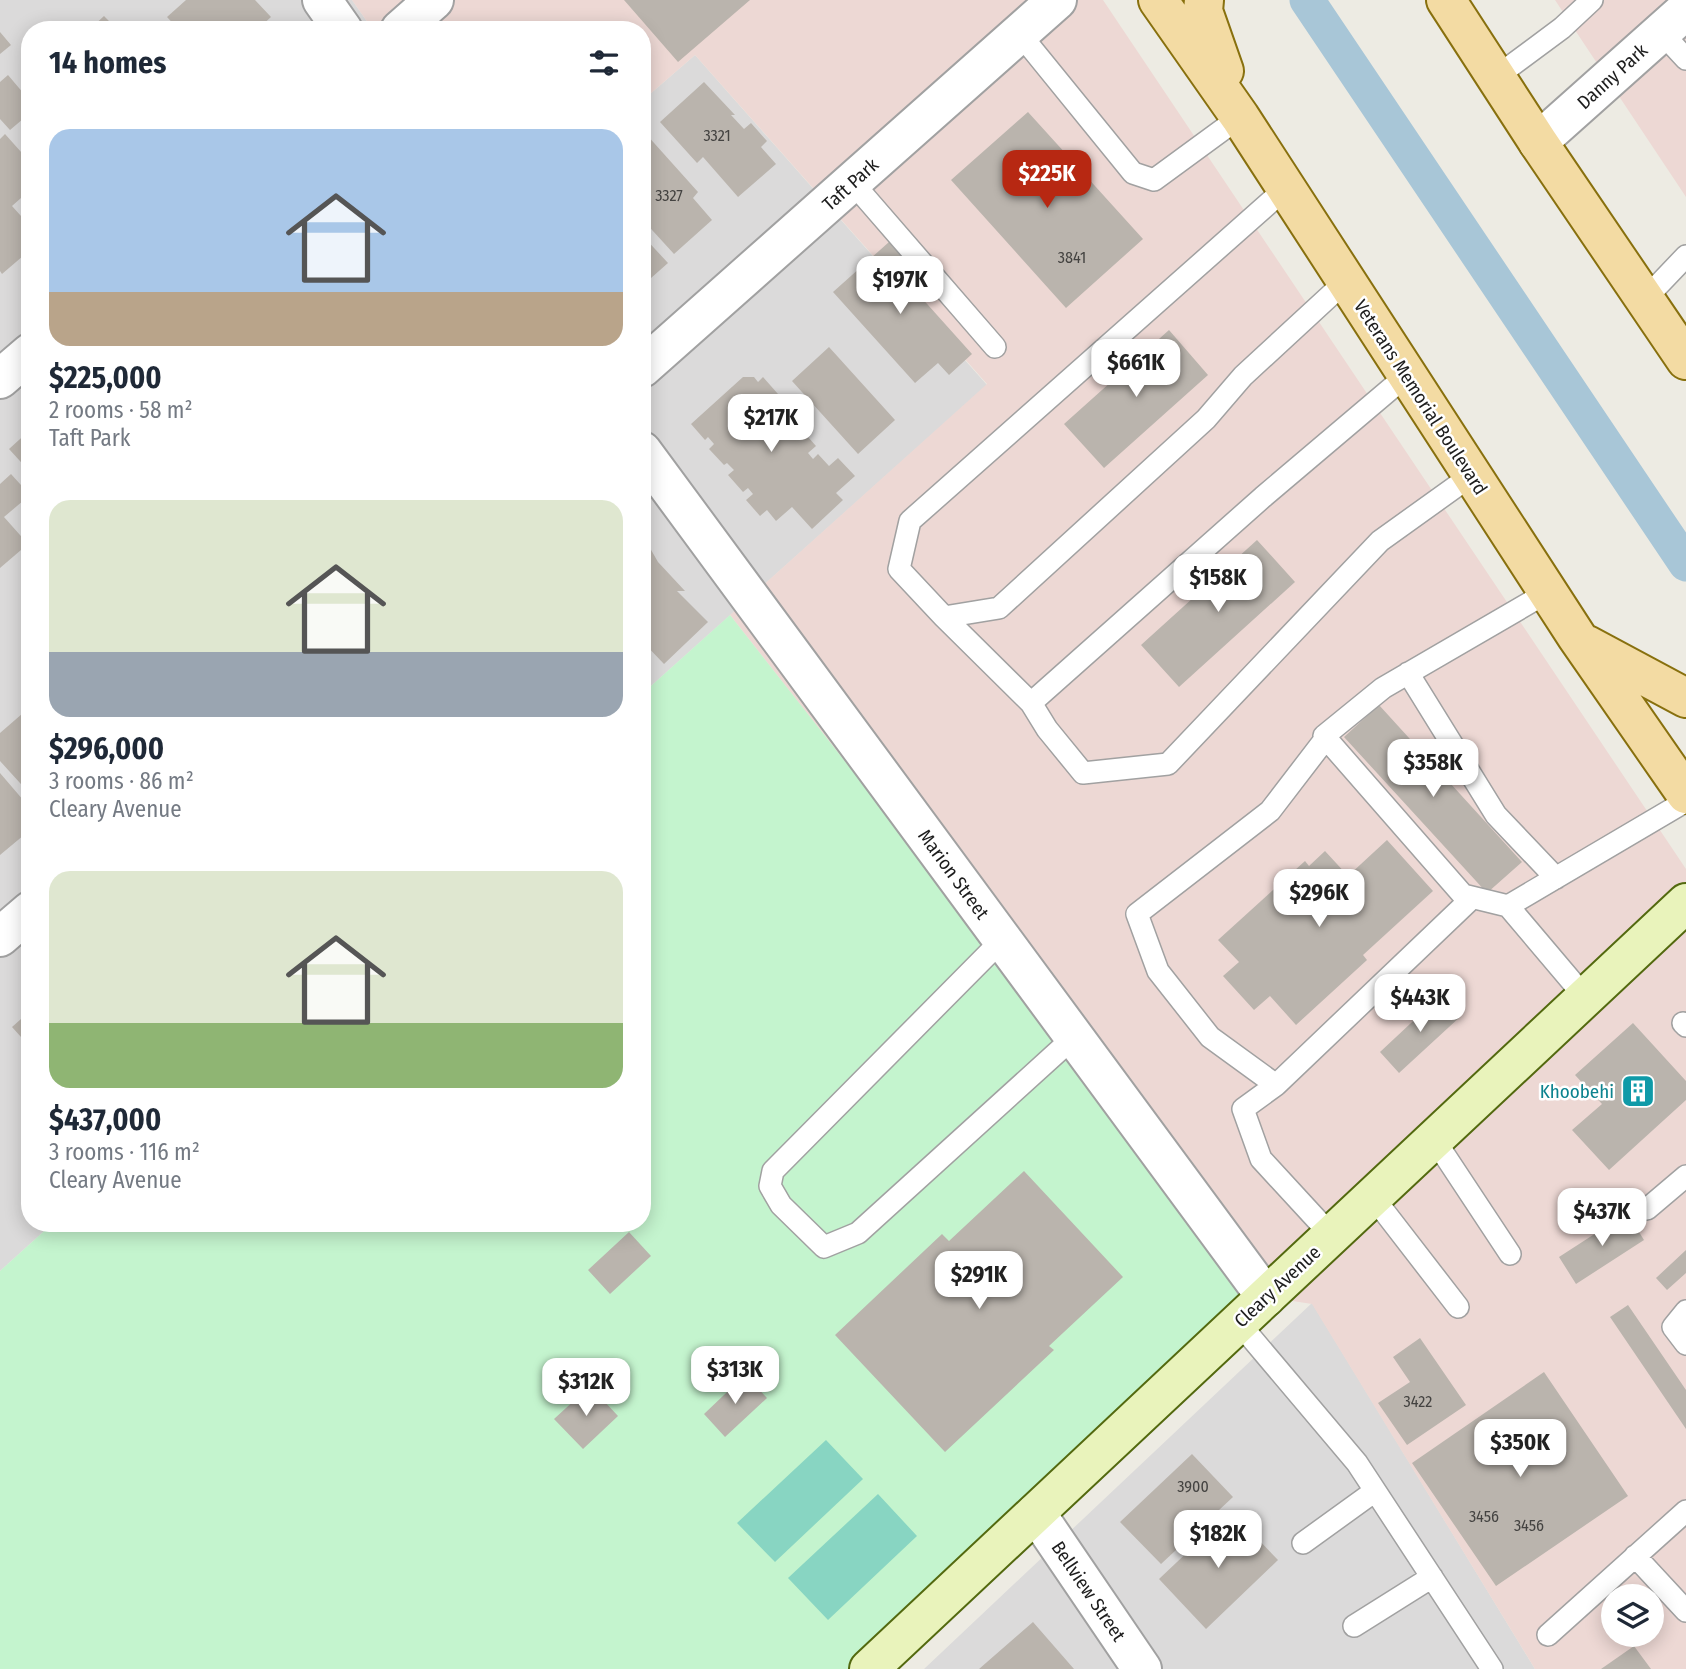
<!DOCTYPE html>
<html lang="en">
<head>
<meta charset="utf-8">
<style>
  :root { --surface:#fff; --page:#f2f2f3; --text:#1f2937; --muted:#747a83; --accent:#b72812 }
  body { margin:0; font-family:"Fira Sans Condensed",sans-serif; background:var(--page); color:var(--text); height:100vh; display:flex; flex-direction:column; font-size:26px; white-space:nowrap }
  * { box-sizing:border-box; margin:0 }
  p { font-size:23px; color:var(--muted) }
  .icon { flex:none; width:38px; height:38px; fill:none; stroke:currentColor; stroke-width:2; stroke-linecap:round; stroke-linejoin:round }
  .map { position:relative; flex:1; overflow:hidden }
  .details { position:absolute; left:21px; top:21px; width:630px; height:1211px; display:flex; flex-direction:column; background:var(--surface); border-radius:28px; box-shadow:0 4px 18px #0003 }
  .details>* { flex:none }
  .controls { position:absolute; left:1601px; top:1584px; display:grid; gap:14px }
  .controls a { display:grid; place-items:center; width:63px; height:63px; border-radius:50%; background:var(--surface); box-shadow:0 4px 18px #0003; font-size:35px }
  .price { position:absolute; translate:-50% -60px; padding:0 16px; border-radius:14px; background:#fff; color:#222; font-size:23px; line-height:46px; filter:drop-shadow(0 2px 4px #0008) }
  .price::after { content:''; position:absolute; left:50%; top:42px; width:21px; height:16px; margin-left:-10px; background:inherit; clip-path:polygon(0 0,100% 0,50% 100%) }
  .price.on { background:var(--accent); color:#fff }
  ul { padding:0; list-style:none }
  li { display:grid; align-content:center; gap:14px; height:371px; padding:0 28px }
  li span { display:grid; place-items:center; height:217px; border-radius:21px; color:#555 }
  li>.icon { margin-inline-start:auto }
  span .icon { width:126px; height:126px; fill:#fffc; stroke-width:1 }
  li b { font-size:30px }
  h2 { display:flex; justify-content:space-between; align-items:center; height:84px; padding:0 28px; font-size:30px }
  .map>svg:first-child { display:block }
  .residential { fill:#dbdada }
  .commercial { fill:#edd8d4; fill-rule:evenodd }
  .park { fill:#c4f4ce }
  .pitch { fill:#88d5c2 }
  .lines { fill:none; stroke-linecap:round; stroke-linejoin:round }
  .canal { stroke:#a8c6d7; stroke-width:35 }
  .building { fill:#bab4ad }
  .lane-casing { stroke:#a1a1a1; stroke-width:24 }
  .street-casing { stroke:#a1a1a1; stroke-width:42 }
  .secondary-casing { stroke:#53690f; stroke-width:42 }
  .primary-casing { stroke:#88700e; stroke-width:42 }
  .lane { stroke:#fff; stroke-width:21 }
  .street { stroke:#fff; stroke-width:38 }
  .secondary { stroke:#e9f3bb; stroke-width:38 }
  .primary { stroke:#f3dba3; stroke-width:38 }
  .labels { text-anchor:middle; stroke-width:5; stroke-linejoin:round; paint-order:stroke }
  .number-label { font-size:16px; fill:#444341 }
  .street-label { font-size:19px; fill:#1d1d1d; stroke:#fff }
  .culture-label { font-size:19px; fill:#0d838f; stroke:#fff; text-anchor:end }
</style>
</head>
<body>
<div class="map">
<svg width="1686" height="1669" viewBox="0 0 1686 1669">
  <rect width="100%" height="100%" fill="#edebe3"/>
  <path class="residential" d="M0 0H352L373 30H30V1223H53L0 1271Z
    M695 55 987 385 642 694V101Z
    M1312 1303 1535 1669H924Z"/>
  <path class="commercial" d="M352 0H1103L1686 869V1669H1535L1312 1304 1266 1297 730 615 987 384 695 55 642 101V30H373ZM1614 1596H1652V1634H1614Z
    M1555 0H1686V197Z"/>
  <path class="park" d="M730 615 1266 1297 869 1669H0V1271L53 1223H642V694Z"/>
  <path class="pitch" d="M826 1440 863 1479 775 1562 737 1523Z
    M878 1494 917 1536 828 1620 788 1578Z"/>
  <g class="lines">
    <path class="canal" d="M1307 0 1686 564"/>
  </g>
  <path class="building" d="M186 0H255L271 17 259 28 261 30H179L167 17Z
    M624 0H750L678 62Z
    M104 16 118 30H89Z
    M0 32 11 45 0 54Z
    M8 75 30 101V113L10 130 0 119V82Z
    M704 82 735 115H731L744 129 751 123 767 141 761 147 776 164 738 197 703 157 697 163 660 122Z
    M1028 112 1143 239 1066 308 951 180Z
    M5 134 30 162V190L12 206 30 226V250L2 274 0 271V139Z
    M646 134 698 192 693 198 712 220 674 254 642 219V137Z
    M642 235 668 263 642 286Z
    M889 242 911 267 902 276 972 354 949 375 938 363 915 383 833 292Z
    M1169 330 1208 375 1104 468 1064 424Z
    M829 347 895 420 858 454 792 381Z
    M743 377H754L758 382 763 377 778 394 770 402 776 409 782 404 797 420 792 425 791 436 800 428 816 446 808 453 813 459 818 454 829 466 838 458 855 476 836 493 843 500 812 529 792 507 776 521 767 510 760 516 746 500 753 494 748 488 743 492 728 475 734 470 727 463 724 465 709 449 714 444 708 437 705 440 691 424Z
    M30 430V472L9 449Z
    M11 474 30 495 4 517 28 544 0 568V484Z
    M642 534 658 562 685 591H677L708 622 664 664 642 641Z
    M1257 540 1295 582 1179 687 1141 645Z
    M1379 705 1522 862 1487 893 1344 737Z
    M30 707V794L0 761V733Z
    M0 773 30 808V830L0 855Z
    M1387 840 1433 891 1363 955 1367 960 1296 1025 1270 996 1254 1010 1223 976 1239 962 1218 940 1305 861 1309 866 1325 851 1348 876Z
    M1441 995 1461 1016 1399 1073 1380 1052Z
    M30 1011V1047L12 1027Z
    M1633 1023 1686 1081V1100L1609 1170 1572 1130 1602 1104 1575 1075Z
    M1024 1171 1123 1277 1049 1346 1054 1350 945 1452 835 1335 942 1234 949 1241Z
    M1627 1213 1644 1240 1576 1284 1559 1257Z
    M629 1232 651 1256 610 1294 588 1270Z
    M1686 1250V1273L1667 1290 1656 1278Z
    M1628 1305 1686 1390V1429L1610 1317Z
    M1420 1338 1466 1405 1407 1445 1378 1403 1410 1382 1393 1357Z
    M1544 1372 1628 1496 1496 1586 1412 1463Z
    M745 1375 767 1398 725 1437 704 1414Z
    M590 1386 618 1416 583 1449 554 1419Z
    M1192 1454 1233 1497 1161 1564 1120 1522Z
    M1231 1511 1278 1560 1206 1629 1159 1579Z
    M1033 1622 1074 1669H979Z
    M1634 1646 1651 1669H1601Z"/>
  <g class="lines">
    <g class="lane-casing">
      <path id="lane" d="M1661 32 1686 59
        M1020 34 1133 173 1154 180 1240 117
        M1496 77 1562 28 1592 0
        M852 182 995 347
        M1286 188 910 521 899 569 944 617 999 608 1206 419 1243 376 1346 281
        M1645 299 1686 256
        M1407 375 1263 497 1031 703 1047 729 1083 773 1168 764 1380 541 1472 475
        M1548 592 1383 688 1324 736 1463 895 1508 906 1585 997
        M944 617 1031 703
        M1408 673 1496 815 1556 878
        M1326 738 1270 811 1137 914 1158 971 1210 1037 1276 1085 1472 898
        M1508 906 1686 801
        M1002 940 773 1171 770 1186 781 1205 824 1247 858 1233 1074 1037
        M1683 1023 1686 1026
        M1276 1085 1243 1109 1261 1159 1331 1235
        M1434 1139 1510 1254
        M1373 1197 1458 1307
        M1647 1209 1686 1176
        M1686 1311 1673 1327 1686 1344
        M1238 1322 1357 1463 1492 1669
        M1303 1543 1375 1491
        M1635 1556 1686 1611
        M1354 1626 1432 1577
        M1548 1635 1686 1511"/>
    </g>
    <g class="street-casing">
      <path id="street" d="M322 0 343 30
        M400 30 434 0
        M1538 142 1686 10
        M642 368 1057 0
        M0 379 30 353
        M642 451 1266 1297
        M0 937 30 911
        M1036 1513 1142 1669"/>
    </g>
    <g class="secondary-casing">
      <path id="secondary" d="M869 1669 1686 903"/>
    </g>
    <g class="primary-casing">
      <path id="primary" d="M1158 0 1240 117 1577 637 1686 794
        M1204 0 1203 11 1224 71
        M1446 0 1538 142 1686 360
        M1587 645 1686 698"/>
    </g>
    <use href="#lane" class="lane"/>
    <use href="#street" class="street"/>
    <use href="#secondary" class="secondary"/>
    <use href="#primary" class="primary"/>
  </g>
  <defs>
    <g id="building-square" transform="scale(1.75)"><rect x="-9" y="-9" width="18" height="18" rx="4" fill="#0f9aa8" stroke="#fff"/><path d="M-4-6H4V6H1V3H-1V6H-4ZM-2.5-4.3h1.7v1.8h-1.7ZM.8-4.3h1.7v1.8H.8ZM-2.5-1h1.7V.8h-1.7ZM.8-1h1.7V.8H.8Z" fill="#fff"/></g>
  </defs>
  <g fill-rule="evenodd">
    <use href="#building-square" x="1638" y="1091"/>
  </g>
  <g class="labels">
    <g class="number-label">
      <text x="717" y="141">3321</text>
      <text x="669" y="201">3327</text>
      <text x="1072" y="263">3841</text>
      <text x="1418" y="1407">3422</text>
      <text x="1193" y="1492">3900</text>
      <text x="1484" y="1522">3456</text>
      <text x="1529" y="1531">3456</text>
    </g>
    <g class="street-label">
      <text transform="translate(1612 76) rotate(-42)" y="7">Danny Park</text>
      <text transform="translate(850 184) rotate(-42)" y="7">Taft Park</text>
      <text transform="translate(1421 397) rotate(57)" y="7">Veterans Memorial Boulevard</text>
      <text transform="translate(954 874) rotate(54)" y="7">Marion Street</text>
      <text transform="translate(1277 1286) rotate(-43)" y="7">Cleary Avenue</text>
      <text transform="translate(1089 1591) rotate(56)" y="7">Bellview Street</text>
    </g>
    <g class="culture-label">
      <text x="1614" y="1098">Khoobehi</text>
    </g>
  </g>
</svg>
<div class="controls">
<a><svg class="icon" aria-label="layers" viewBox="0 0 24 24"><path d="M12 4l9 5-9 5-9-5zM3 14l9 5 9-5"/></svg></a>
</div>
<b class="price on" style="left:1047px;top:210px">$225K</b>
<b class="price" style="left:900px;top:316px">$197K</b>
<b class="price" style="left:1136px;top:399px">$661K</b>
<b class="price" style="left:771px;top:454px">$217K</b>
<b class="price" style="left:1218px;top:614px">$158K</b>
<b class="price" style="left:1433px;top:799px">$358K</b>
<b class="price" style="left:1319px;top:929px">$296K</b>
<b class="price" style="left:1420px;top:1034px">$443K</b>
<b class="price" style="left:1602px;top:1248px">$437K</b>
<b class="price" style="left:979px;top:1311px">$291K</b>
<b class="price" style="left:735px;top:1406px">$313K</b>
<b class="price" style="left:586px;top:1418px">$312K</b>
<b class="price" style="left:1520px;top:1479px">$350K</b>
<b class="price" style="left:1218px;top:1570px">$182K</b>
<section class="details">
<h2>14 homes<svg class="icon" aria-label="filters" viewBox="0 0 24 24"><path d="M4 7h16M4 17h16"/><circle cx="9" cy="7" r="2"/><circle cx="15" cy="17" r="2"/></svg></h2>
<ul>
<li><span style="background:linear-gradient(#a9c7e8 75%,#b9a48a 0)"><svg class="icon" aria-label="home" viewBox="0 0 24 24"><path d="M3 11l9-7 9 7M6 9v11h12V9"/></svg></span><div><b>$225,000</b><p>2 rooms · 58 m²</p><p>Taft Park</p></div></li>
<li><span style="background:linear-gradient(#dfe7d0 70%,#9aa5b1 0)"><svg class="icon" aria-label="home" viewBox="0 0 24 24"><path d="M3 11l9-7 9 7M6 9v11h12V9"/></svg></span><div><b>$296,000</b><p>3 rooms · 86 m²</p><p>Cleary Avenue</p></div></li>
<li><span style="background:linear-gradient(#dfe7d0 70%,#8fb573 0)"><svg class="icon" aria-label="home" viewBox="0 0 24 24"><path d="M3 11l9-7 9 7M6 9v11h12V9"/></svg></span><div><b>$437,000</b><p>3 rooms · 116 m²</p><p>Cleary Avenue</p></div></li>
</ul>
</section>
</div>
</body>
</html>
